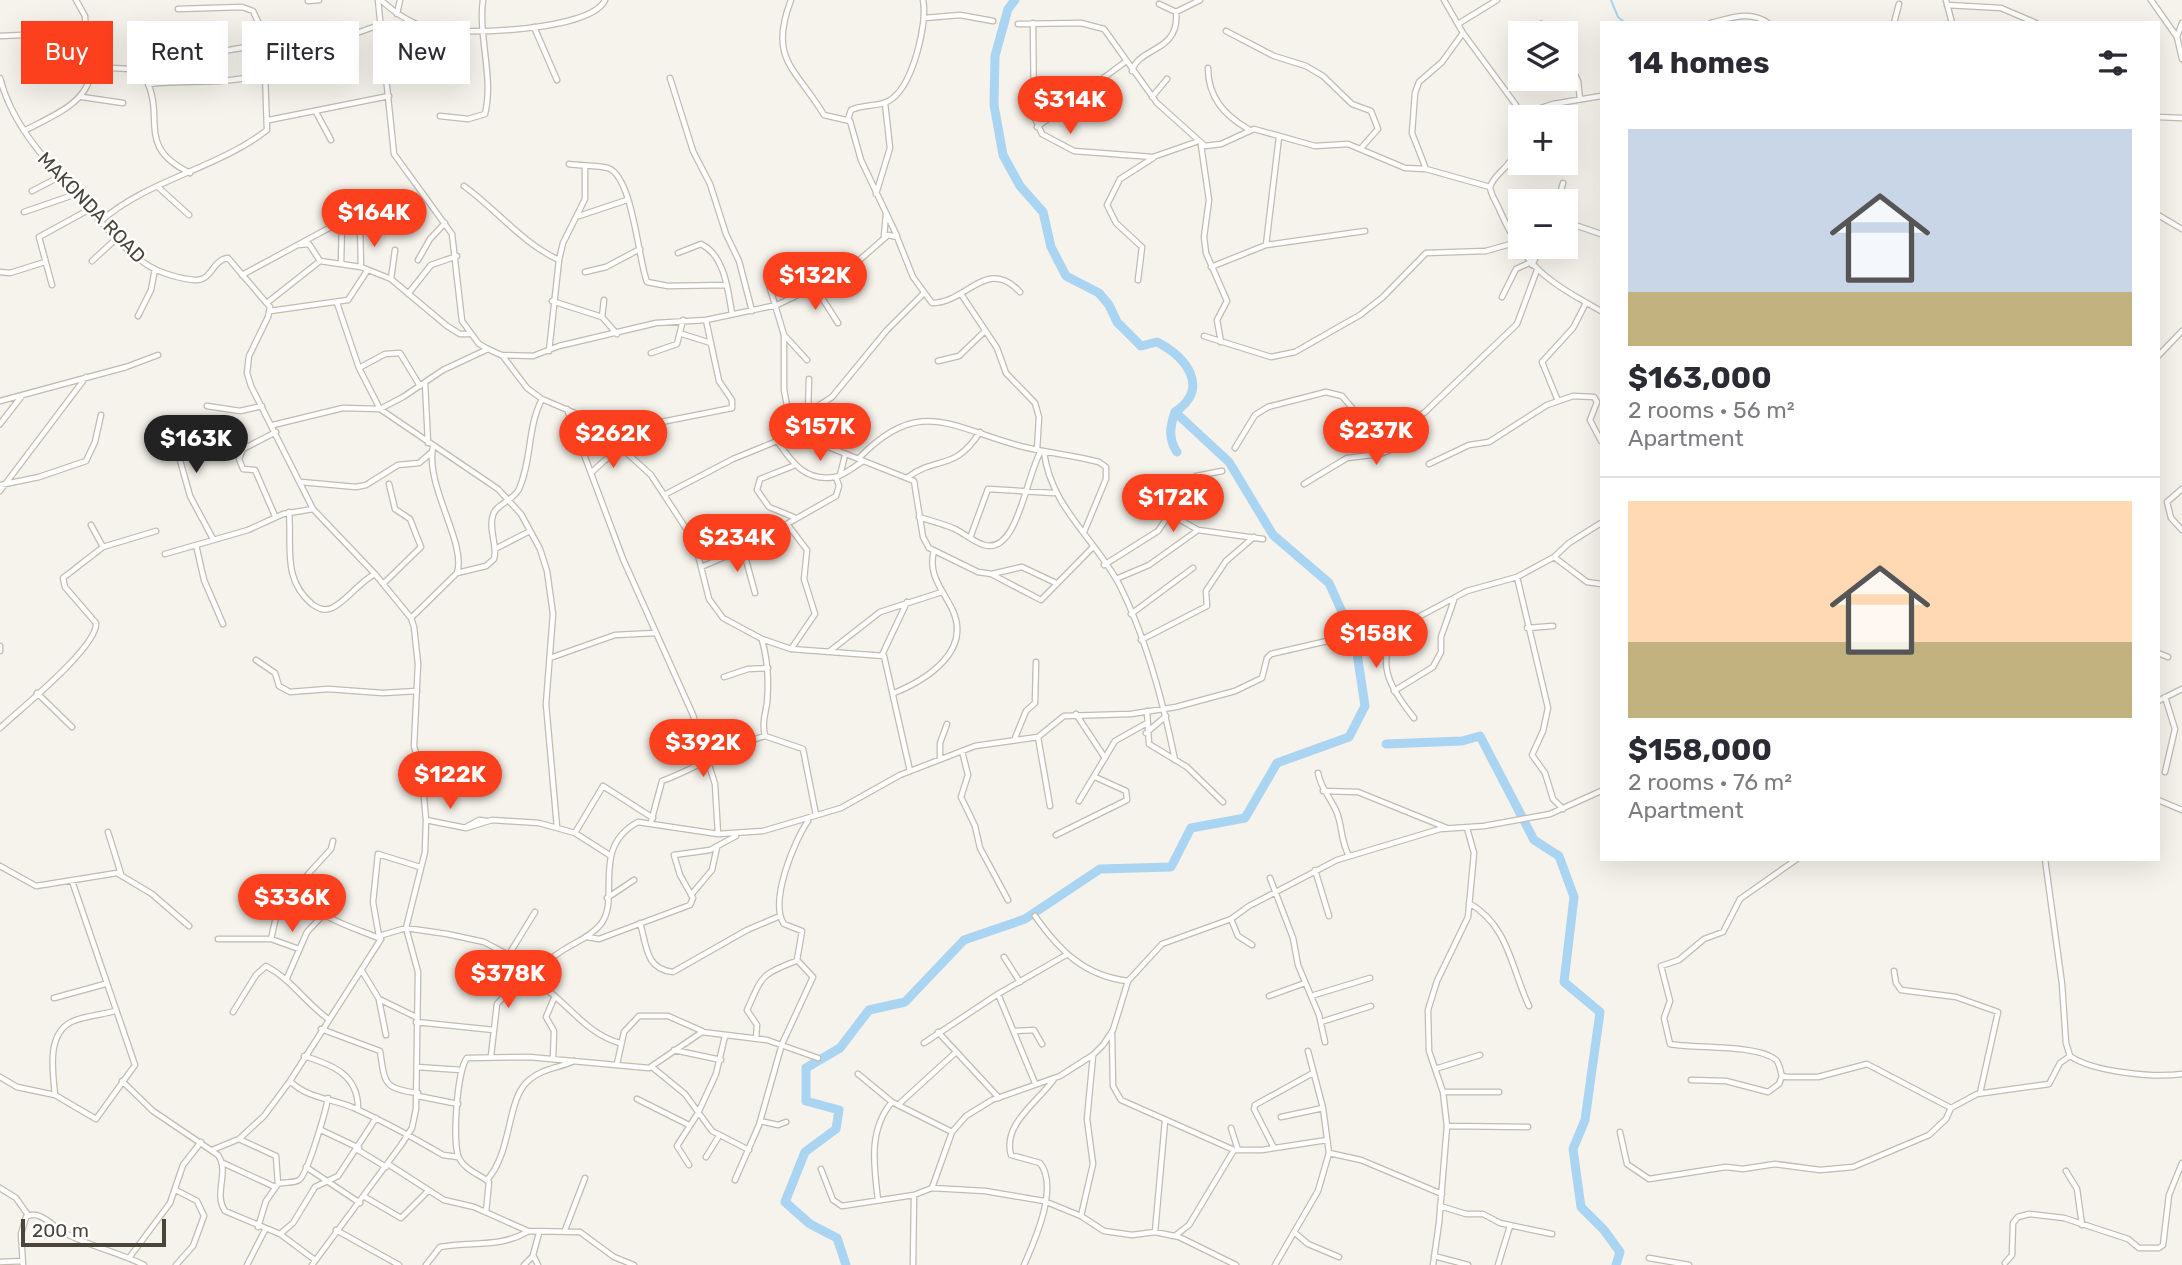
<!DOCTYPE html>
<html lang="en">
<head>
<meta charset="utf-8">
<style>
  :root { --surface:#fff; --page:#f2f2f3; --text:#2b2b33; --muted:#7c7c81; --line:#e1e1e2; --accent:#fc3f1d }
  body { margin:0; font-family:Rubik,sans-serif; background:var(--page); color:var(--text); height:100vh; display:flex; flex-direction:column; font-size:26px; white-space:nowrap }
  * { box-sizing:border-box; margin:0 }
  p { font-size:23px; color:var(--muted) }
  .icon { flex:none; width:38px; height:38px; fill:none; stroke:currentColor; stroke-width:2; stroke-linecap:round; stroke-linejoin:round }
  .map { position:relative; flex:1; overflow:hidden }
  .sheet { position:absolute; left:1600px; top:21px; width:560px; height:840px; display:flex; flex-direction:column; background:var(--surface); border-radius:0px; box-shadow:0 7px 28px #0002 }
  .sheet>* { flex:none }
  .hud { position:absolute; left:21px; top:21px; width:665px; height:63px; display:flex; gap:14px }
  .tools { position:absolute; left:1508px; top:21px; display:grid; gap:14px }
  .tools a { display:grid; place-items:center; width:70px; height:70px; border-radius:0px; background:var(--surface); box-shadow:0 7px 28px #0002; font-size:35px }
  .scale { position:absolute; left:21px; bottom:18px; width:145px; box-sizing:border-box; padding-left:7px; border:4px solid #4b4439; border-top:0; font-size:19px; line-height:24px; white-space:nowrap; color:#4b4439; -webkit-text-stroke:5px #fff; paint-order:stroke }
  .price { position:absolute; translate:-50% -60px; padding:0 16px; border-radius:24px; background:var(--accent); color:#fff; font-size:23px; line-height:46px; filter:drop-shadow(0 2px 4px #0008) }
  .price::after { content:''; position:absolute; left:50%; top:42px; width:21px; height:16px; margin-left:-10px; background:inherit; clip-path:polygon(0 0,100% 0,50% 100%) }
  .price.on { background:#222; color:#fff }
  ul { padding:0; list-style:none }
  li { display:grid; align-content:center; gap:14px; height:371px; padding:0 28px }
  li+li { border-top:2px solid var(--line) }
  li span { display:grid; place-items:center; height:217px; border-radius:0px; color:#555 }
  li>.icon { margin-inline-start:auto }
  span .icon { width:126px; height:126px; fill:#fffc; stroke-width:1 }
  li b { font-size:30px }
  h2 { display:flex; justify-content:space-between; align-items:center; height:84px; padding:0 28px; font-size:30px }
  .chip { padding:0 24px; border-radius:0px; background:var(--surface); box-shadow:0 7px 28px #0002; font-size:24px; line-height:63px }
  .chip.on { background:var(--accent); color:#fff }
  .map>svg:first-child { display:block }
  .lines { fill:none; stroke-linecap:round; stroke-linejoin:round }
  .stream { stroke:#a9d4f2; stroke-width:2 }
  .river { stroke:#a9d4f2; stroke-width:9 }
  .street-casing { stroke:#c2bbae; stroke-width:7 }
  .street { stroke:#fff; stroke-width:4.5 }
  .labels { text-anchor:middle; stroke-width:5; stroke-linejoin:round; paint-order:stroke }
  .street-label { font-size:19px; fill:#4b4439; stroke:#fff }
</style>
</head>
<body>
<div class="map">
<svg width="2182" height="1265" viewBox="0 0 2182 1265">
  <rect width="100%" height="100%" fill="#f6f3ec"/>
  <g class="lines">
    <path class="stream" d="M1611 0 1618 17 1625 23"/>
    <path class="river" d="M1015 0 1008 9 995 56 994 105 1003 155 1020 186 1043 212 1051 247 1066 276 1099 293 1109 305 1117 322 1141 346 1157 342C1186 357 1211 388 1175 412 1170 426 1168 439 1177 452
      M1175 412 1229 462 1273 535 1329 583 1352 634
      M1386 744 1462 741 1480 736 1534 840 1559 856 1574 897 1564 982 1600 1012 1585 1120 1573 1149 1581 1207 1604 1230 1620 1252 1616 1265
      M846 1265 837 1238 810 1224 785 1202 805 1152 836 1129 839 1110 806 1101V1068L840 1048 869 1010 905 1002 964 940 1025 919 1100 869 1171 867 1191 828 1245 818 1277 763 1349 737 1365 706 1355 640"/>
    <g class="street-casing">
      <path id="street" d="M76 0 85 16 86 33
        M378 0 394 154 452 234 462 321 479 344 488 349 501 355 533 356 559 346 656 323 706 320 777 305 847 271 888 235 897 237 913 277 932 303C967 303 987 256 1020 292
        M381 0C396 14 412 25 433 29 464 35 591 31 605 0
        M791 0C768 60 796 68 824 115L850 121 861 160 897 236
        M1444 0 1463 33 1516 105C1522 122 1522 145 1511 160 1505 170 1494 175 1490 187 1491 196 1497 203 1500 211 1525 268 1549 282 1601 311
        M1946 0 1952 23
        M2151 0 2177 37
        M308 1 319 0
        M1947 5 2001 8 2036 23
        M1176 12 1200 0
        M397 14 400 0
        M925 18 960 15 993 21
        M1033 23 1034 116 1042 134 1074 151 1153 157 1196 142
        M1711 23C1730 18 1751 10 1768 23
        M1894 23 1899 4
        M2182 23 2177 37 2182 59
        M1018 24 1081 23 1104 29 1157 103 1205 146 1221 144 1254 129 1315 146 1348 144 1405 168 1426 169
        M1458 24 1497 0
        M1541 24 1549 33
        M534 27 557 80
        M1226 31 1274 56 1306 66 1323 76 1352 104 1371 111 1378 129 1362 147
        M1463 33 1442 62 1419 82 1415 93 1412 133 1426 169 1490 187
        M0 36 90 32 96 36C95 99 76 104 24 131
        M1566 55 1578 81 1580 99
        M94 67 130 69 146 79C166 119 135 146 190 173
        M1208 68C1208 97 1224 115 1248 129
        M137 71 156 57 200 55 264 44 335 41 379 25
        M1132 71C1139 46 1180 53 1176 12L1159 4
        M0 78C12 125 45 159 76 194 99 218 120 248 149 266 161 273 180 279 195 280 212 281 212 260 228 258L270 307 268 317 249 356 247 373 251 386 313 509 375 574 411 618 414 627 418 664 414 746 422 775 426 820 425 852 406 928 418 972 416 1109 412 1128 401 1145 312 1265
        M670 78 693 151 710 184 726 234 739 261 752 311
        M149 84C192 79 220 86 263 74
        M82 97 123 103
        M1152 97 1167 79
        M316 112 331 140
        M1520 115 1553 104 1601 96
        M440 116 468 119 485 114C494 77 478 37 483 0
        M2158 117 2182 118
        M848 119 851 110C865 103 882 108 893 98 913 82 928 23 923 0
        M269 120 389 96
        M1037 127 1125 62
        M1201 145 1209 200 1204 237 1206 253 1227 301 1217 320 1221 342
        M569 164C581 166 596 165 608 168 633 177 638 259 647 282L668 286 726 285
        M464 186C497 210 522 243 559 260
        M158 187 189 215
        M32 191 59 177
        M876 194 890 148 885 103
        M1558 201 1563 183
        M24 212 76 194
        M2158 215 2182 229
        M579 216 627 200
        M101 221C147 180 217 169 267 130L264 44 261 28 253 11 242 7 178 9
        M1566 222 1601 234
        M884 236 886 214
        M298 245 309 244 320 261 361 267 391 279 447 326 460 334H469
        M1266 245 1365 231
        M678 253 701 244C725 256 728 290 732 314
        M418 260 430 239 445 223
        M92 261 117 238
        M341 264 342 223
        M1532 265 1541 247
        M361 267 360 225 367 220
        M1211 267 1266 245 1279 137
        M0 272 10 273 45 262
        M585 272 606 267 640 249
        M242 275 329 228 339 226 353 209
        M767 278 784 335V390L791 426
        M391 279 395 250
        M1138 280 1142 247 1116 223 1107 205 1120 179 1153 158
        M52 285 39 237 90 209
        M815 287 838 323
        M408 294 431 265 457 256
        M961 294 997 348 1006 373 1035 403 1039 417 1037 450
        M1502 297 1516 269 1529 263
        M552 301 602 317 617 334
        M268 302 320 261
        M337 303 359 368 380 409 498 489 521 514 540 549 547 571 553 614 546 704 557 827
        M270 311 348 300 367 271
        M138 316 151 290 155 269
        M602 317 604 300
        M682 334 711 343
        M785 336 807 360
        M1204 336 1271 357 1295 352 1360 315 1383 297 1426 253 1486 251 1514 243
        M549 351 559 260 563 243 585 199V167
        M651 353 677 344 683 320
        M502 355 527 388 542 399 591 420 651 475 687 530 698 555 709 599 723 618 762 639 791 649 884 656 910 771
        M2158 356 2182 331
        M938 361 959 356 985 331
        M359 368 385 354 400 353 420 386
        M425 383 428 443
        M0 401 126 367 158 355
        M1558 401 1542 362 1573 328 1586 303
        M207 406 240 411 262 406
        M567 409 623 559 693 715 715 784 718 834
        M808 412 809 379
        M0 424 21 397
        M273 425 343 408 380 409 403 397 443 370 488 349
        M165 426 173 435 190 496 213 539
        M788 431 914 481 923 537 929 548 978 572 992 574 1022 567 1056 583
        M607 436 641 426 732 408V400L719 381 706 320
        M778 442C792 463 806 482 835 477 845 475 855 465 864 461
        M1235 448 1255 415 1268 407 1326 392 1342 396 1364 422 1407 421 1424 413 1517 324 1537 270
        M1044 452C1051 508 1095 538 1120 586 1147 640 1163 701 1175 760
        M859 458C919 396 950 427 1020 446 1046 453 1073 455 1099 462L1106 467V479L1084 532
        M1429 464 1469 445 1489 442 1547 405 1573 396 1594 397 1597 402 1590 420 1601 441
        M793 466 760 479 757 490 769 507 796 518
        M591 473 605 460 623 451
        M840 475 845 455
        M908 477C939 455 954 472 980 432
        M301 482 356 487 366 485 398 465 419 463 432 452
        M1304 484 1347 458 1380 454 1396 448 1387 423
        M0 485 39 477 86 461 95 442 101 415
        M2182 489 2167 502 2171 518 2182 530
        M0 491 86 377
        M666 494 733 459 782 439 800 418 832 397 887 330 923 294
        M289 512C292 547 282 579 312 604 319 609 324 611 332 608 347 601 359 582 375 574
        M1172 515 1198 530 1263 539
        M275 516 255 470 243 469 239 459 243 449 276 432
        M919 517C931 521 944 524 955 529 965 534 974 542 984 545 1018 555 1026 475 1041 451
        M91 525 103 547
        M788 525 807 550 804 579 815 614 791 649
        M970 538 988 489 1054 493
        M196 545 204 580 223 624
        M495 549 530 531
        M743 549 755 593
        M165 554 248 530 283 514 313 509
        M1554 557 1587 582 1601 584
        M1104 565 1158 531 1196 476 1222 471
        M701 567 743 549 836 496 839 486 836 477
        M457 573 486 566 494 559C498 545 488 530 493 515 496 504 513 501 519 489 532 460 527 428 542 399
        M993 575 1041 600 1093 547
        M1517 577 1548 708 1543 731 1532 755 1545 773 1553 799 1563 809
        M1116 579 1149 565 1198 530
        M383 584 421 547 410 519 395 509 389 484
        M1131 614 1193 568
        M411 618 457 573C467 544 425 486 433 447
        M1408 623C1402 630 1394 637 1390 645 1377 671 1399 699 1414 718
        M1527 628 1553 626
        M762 640C768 661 769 681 767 703 765 716 762 723 765 736L803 749 816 815
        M1141 640 1207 606 1206 591 1226 561 1254 537
        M0 646V651
        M830 651 880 612 942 592
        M2158 653 2168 657
        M882 655 907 602
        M550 658 615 635 655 633
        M256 660 275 673 279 686 290 692 328 689 383 693 417 691
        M724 677 748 669 768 668
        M1394 691 1433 667 1441 652V637L1454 600
        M37 693 72 727
        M894 693C926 680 971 652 953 611 944 591 927 575 934 551
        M2158 701 2182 689
        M1147 711 1149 744 1187 767 1223 802
        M1076 714 1105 758
        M0 728C19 710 98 647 96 623L65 587 63 578 103 547 156 531
        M1146 733 1166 716
        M1038 737 1050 806
        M1015 738 1026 711 1035 703 1036 662
        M962 751 968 775 961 797 975 826 980 848 1008 900
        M940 759V743L947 724
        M2165 772 2175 729 2165 697
        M1318 773C1321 790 1332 799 1337 813 1343 829 1340 839 1349 856
        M1323 791 1358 792 1447 828
        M2158 800 2182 810
        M1079 801 1115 741 1147 723
        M426 820 466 828 492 820 539 823 575 833 611 856
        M651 822 662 781C698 768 728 746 765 736
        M466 827 479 820 487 821
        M108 832 121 874
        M575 833 603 786 653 818
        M1056 835 1127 800 1126 791 1095 777
        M333 841 331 849 300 883C304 916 354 927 381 939L379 936 406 928 447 934 484 942 533 968C545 965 554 955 565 949 578 941 591 936 601 924 621 898 590 848 638 822L718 834 763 831 841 808 900 775 975 746 1038 737 1064 716 1131 714 1176 707 1235 691 1262 678 1267 658 1271 654 1409 622 1467 591 1517 577 1554 557 1569 543 1601 523
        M1797 859 1740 899 1723 932 1704 939 1679 960 1661 966 1670 1001 1664 1018 1670 1044C1693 1049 1758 1044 1776 1060 1780 1064 1780 1071 1782 1076L1787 1077H1818L1867 1064 1951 1108
        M2045 859 2062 984 2066 1043 2070 1056
        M0 866 36 886 117 873 152 894 189 926
        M1315 870 1329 916
        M1270 878 1293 938 1298 965 1319 1015 1325 1042
        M691 895 712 870 717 847
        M607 898 634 880
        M1469 903C1509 926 1511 968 1529 1006
        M1035 916C1059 950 1084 976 1128 981
        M1231 919 1238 936 1252 945
        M640 923C647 946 645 969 673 972L747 930 780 916
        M379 936 373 902 378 854 420 867
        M587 937 599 939 690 905 693 898 680 875 674 855 710 850 736 836
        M218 939H271L299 949
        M271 939 279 904 289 900 306 902
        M508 956 535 912
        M1004 957 1020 982
        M362 971 379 999 416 1017
        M1894 971 1896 983 1901 990 1956 997 1998 1012 1980 1093
        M523 977C562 990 579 1032 620 1043
        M287 978 307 932 324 914
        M998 994 1035 1083
        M1269 996 1305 983
        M1311 996 1370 978
        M54 998 105 984
        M379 1000 386 1035
        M233 1012 256 975 266 966C291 979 305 1002 328 1019
        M416 1022 494 1030
        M1321 1022 1371 1006
        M321 1029 380 1051C385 1082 382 1089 418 1093
        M1014 1031 1034 1030 1042 1044
        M938 1032 999 1098
        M1112 1034 1113 1086 1121 1100 1234 1150
        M756 1038 757 1025 747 1010C763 975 760 975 796 961
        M924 1043 998 994 1066 955
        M674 1050 721 1060
        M1308 1051 1323 1108 1329 1153 1361 1160 1442 1194
        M304 1056C333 1065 359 1075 358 1110
        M491 1056 497 1004 529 969
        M2070 1056C2093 1072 2155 1078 2182 1074
        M553 1059 554 1031 546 1017 555 996
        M617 1064 624 1032 639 1016H668L702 1031
        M417 1067 461 1070
        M652 1067 685 1094 712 1131 749 1150
        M1435 1069 1480 1055
        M858 1074 892 1102 952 1132
        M0 1077 17 1087 55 1095 96 1119 135 1065 72 881
        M1691 1080 1726 1081 1768 1092 1779 1084 1782 1076
        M122 1081 153 1111 218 1155C230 1172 213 1193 225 1211L280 1234 315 1260
        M290 1081C308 1099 331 1098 354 1108 385 1122 414 1138 443 1155L458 1157
        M1443 1092H1499
        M55 1095C53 1073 46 1035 71 1022 83 1016 101 1015 115 1011
        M418 1096 458 1104
        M637 1099 689 1125
        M898 1105 956 1052
        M1281 1117 1323 1108
        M760 1121 778 1125 786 1122
        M1447 1126 1528 1127
        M1231 1128 1238 1150
        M321 1130 359 1148
        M1620 1132 1627 1164 1649 1179 1726 1167 1743 1169 1775 1164 1820 1170 1853 1167 1929 1135 1946 1119 1951 1108 1977 1094 2049 1084 2060 1063 2070 1056
        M239 1139 276 1156 278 1184
        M1274 1148 1254 1109 1255 1105 1313 1073
        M212 1150 239 1139 264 1116 290 1081 381 939
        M358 1150 386 1167
        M706 1157 719 1136
        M223 1163 275 1187
        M388 1164 444 1200 474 1207 528 1231 580 1232 614 1257 634 1265
        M689 1165 677 1146 698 1113 716 1074 725 1036
        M306 1167 360 1203
        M821 1169 833 1200 842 1206 914 1195 932 1188 952 1132 966 1116 992 1100 1060 1076 1093 1055 1103 1045 1113 1030 1128 981 1162 944 1231 919 1249 906 1337 860 1440 829 1484 826 1550 814 1601 791
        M2066 1171 2077 1189 2082 1225
        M487 1180C513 1151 506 1099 529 1080 543 1068 559 1068 574 1061
        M735 1180 759 1125 782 1044 813 977 797 960 802 931 784 924C769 902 794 841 808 821
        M0 1188 16 1198 28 1215
        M932 1188 985 1191 1044 1201 1081 1216 1104 1231 1132 1235 1155 1232 1179 1237 1236 1265
        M176 1190 197 1201 204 1216 193 1246 176 1265
        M365 1197 401 1218 428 1191
        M878 1200C874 1166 868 1130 892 1102
        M1440 1206 1466 1214H1483L1500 1223 1552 1234
        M486 1212 489 1182C479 1174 465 1170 459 1158 452 1143 457 1070 467 1058L529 1057 649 1068 702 1032 767 1040 818 1058
        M1081 1216 1093 1164 1087 1119 1093 1056
        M258 1227 266 1201 278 1184C284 1181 293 1184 299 1180 307 1176 326 1110 328 1098
        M336 1230 399 1265
        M565 1230 585 1178
        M1155 1232 1165 1121
        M1294 1232 1308 1244 1339 1257
        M280 1234 293 1223 315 1187 338 1176 376 1118
        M1176 1235 1189 1225 1234 1150H1262L1327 1140
        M1434 1256 1468 1265
        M129 1258 170 1203 183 1165 201 1142
        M1649 1258 1689 1265
        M0 1262 22 1261
        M2005 1263 2012 1255 2013 1223 2018 1217 2029 1214 2064 1218 2128 1239 2139 1248H2159L2163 1245 2169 1195 2182 1163
        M23 1265 21 1234 26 1217C38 1209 52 1225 63 1232 88 1246 118 1252 144 1265
        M247 1265 265 1230
        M426 1265 440 1247C470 1241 500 1248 527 1232
        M524 1265 533 1256
        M538 1265 533 1255 539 1233
        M913 1265 914 1195
        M1024 1265C1035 1240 1059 1187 1040 1163L1011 1155C1002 1124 1039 1101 1054 1079
        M1275 1265 1318 1191 1329 1153
        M1433 1265 1439 1223 1447 1126 1443 1092 1429 1051 1428 1010 1437 981 1468 917 1474 853 1467 828
        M1498 1265 1510 1226"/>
    </g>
    <use href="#street" class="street"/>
  </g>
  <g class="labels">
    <g class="street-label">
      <text transform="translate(92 207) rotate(46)" y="7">MAKONDA ROAD</text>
    </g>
  </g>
</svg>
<div class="tools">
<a><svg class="icon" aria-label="layers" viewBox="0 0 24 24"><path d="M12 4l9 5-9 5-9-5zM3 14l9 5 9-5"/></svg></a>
<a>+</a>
<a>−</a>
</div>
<div class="scale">200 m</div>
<b class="price" style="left:1070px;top:136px">$314K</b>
<b class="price" style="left:374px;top:249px">$164K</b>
<b class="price" style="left:815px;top:312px">$132K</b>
<b class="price" style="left:820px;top:463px">$157K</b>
<b class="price" style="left:1376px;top:467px">$237K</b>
<b class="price" style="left:613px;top:470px">$262K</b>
<b class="price on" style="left:196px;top:475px">$163K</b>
<b class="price" style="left:1173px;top:534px">$172K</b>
<b class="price" style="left:737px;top:574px">$234K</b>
<b class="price" style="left:1376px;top:670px">$158K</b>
<b class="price" style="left:703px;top:779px">$392K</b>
<b class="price" style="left:450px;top:811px">$122K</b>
<b class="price" style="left:292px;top:934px">$336K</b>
<b class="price" style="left:508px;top:1010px">$378K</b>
<div class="hud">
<a class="chip on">Buy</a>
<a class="chip">Rent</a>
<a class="chip">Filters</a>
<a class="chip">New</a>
</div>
<section class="sheet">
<h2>14 homes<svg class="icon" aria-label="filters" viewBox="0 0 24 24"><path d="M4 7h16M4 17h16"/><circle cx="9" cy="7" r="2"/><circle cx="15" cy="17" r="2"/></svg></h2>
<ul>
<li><span style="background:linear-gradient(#c9d6e8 75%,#c2b280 0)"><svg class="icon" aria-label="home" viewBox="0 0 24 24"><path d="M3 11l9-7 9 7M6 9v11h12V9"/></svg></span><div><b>$163,000</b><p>2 rooms · 56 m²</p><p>Apartment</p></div></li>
<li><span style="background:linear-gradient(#ffd9b3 65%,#c2b280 0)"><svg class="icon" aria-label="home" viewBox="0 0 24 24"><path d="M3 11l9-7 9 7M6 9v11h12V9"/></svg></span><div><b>$158,000</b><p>2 rooms · 76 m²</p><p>Apartment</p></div></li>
</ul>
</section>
</div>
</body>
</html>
